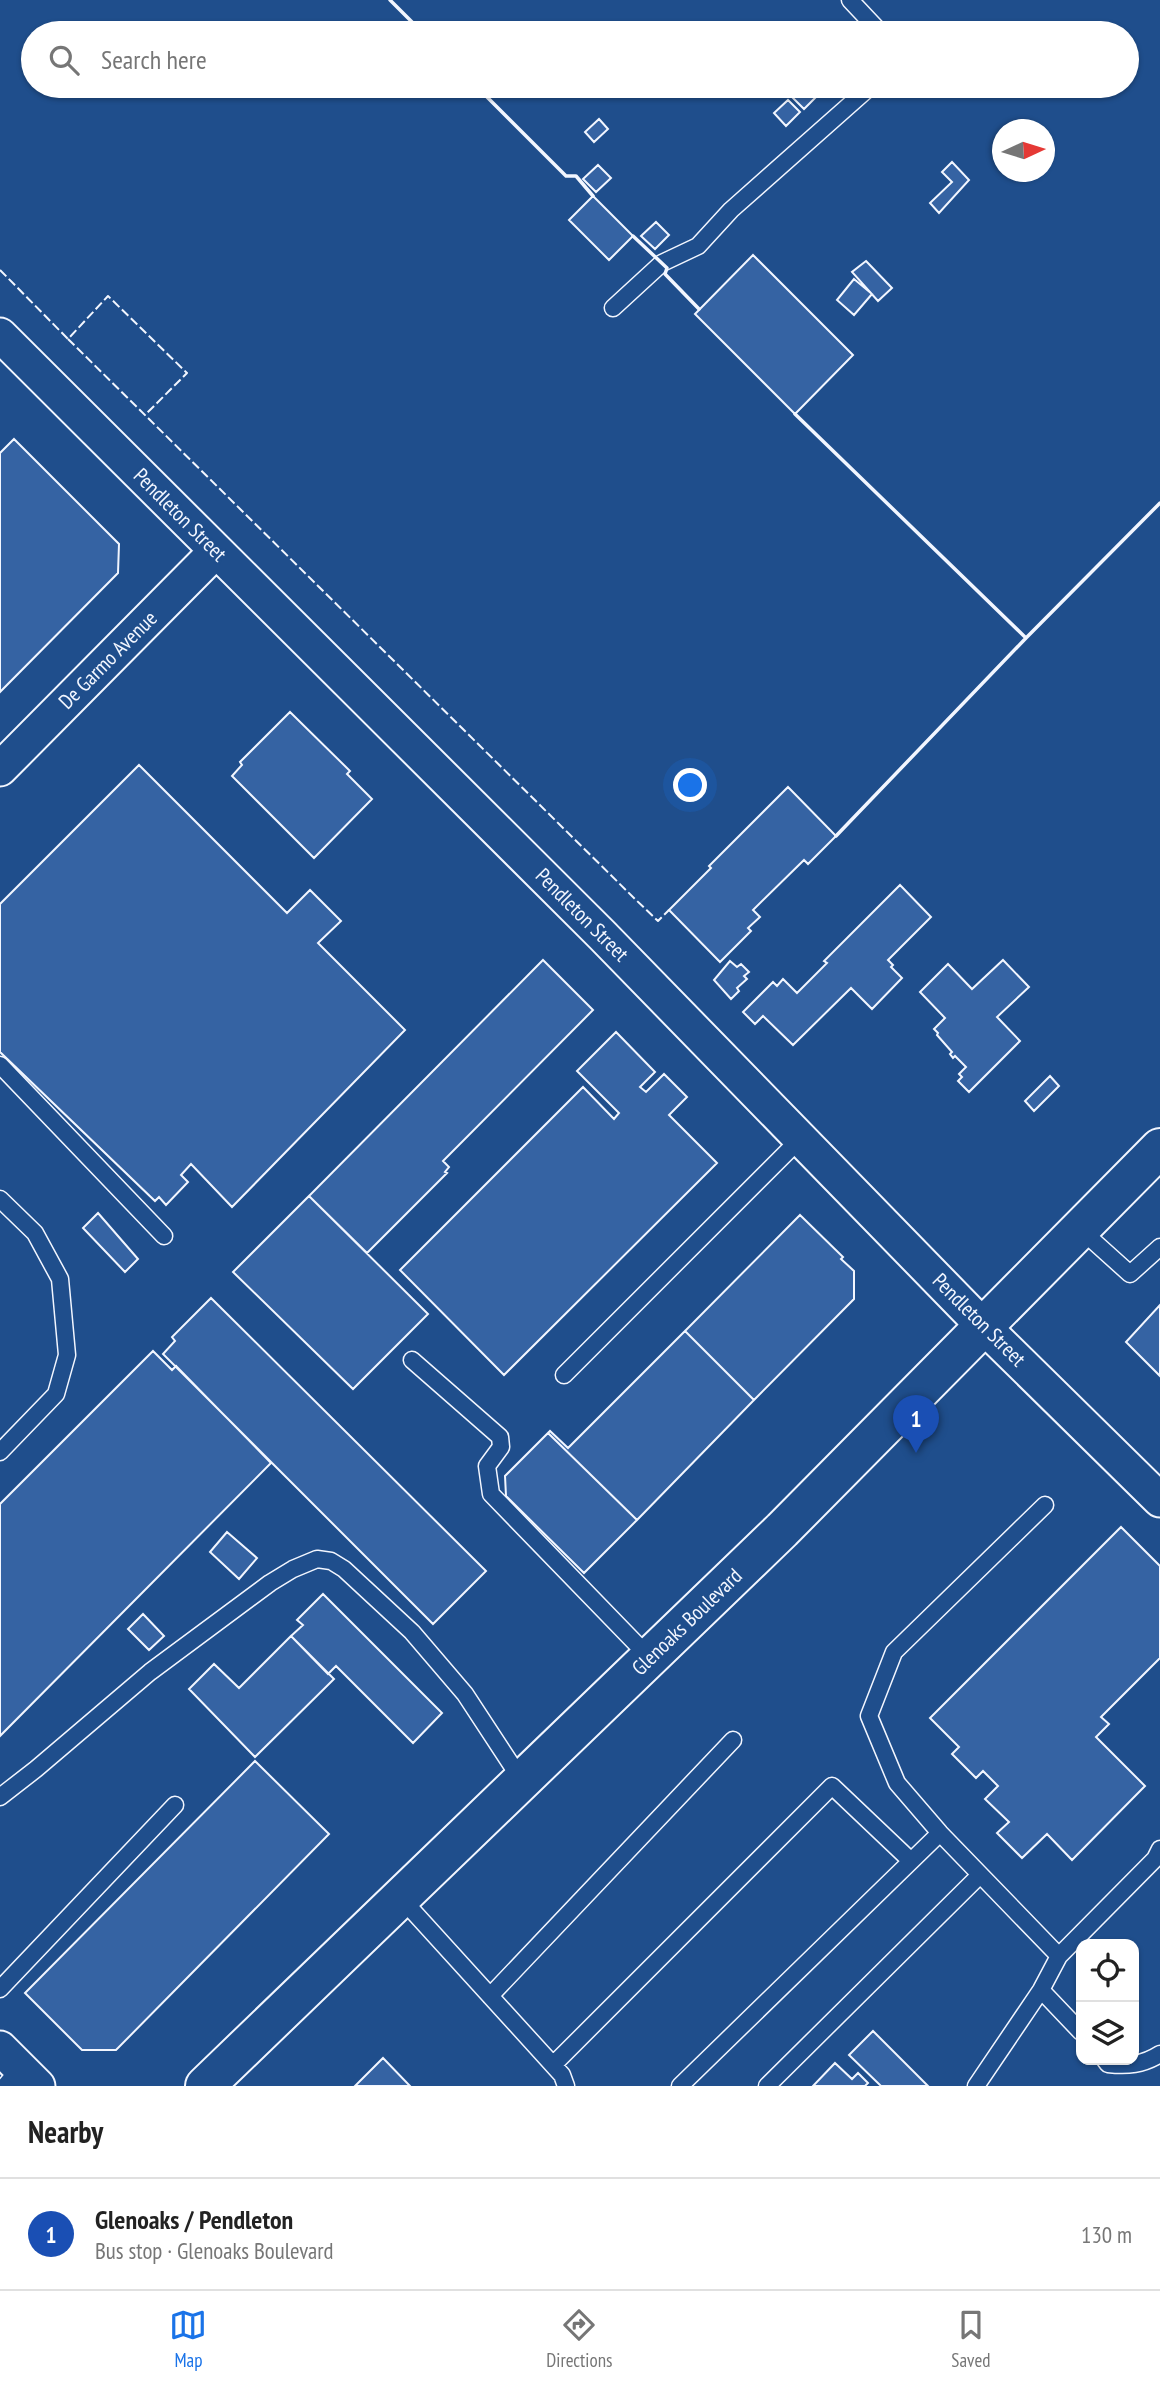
<!DOCTYPE html>
<html lang="en">
<head>
<meta charset="utf-8">
<style>
	:root { --surface:#fff; --page:#f2f2f2; --text:#222; --muted:#767676; --line:#e0e0e0; --accent:#1a73e8 }
	body { margin:0; font-family:"PT Sans Narrow",sans-serif; background:var(--page); color:var(--text) }
	.controls { position:absolute; right:21px; bottom:21px; display:grid; overflow:hidden; border-radius:14px; box-shadow:0 2px 5px #0004 }
	.controls button { width:63px; height:63px; display:grid; place-items:center; padding:0; border:0; border-bottom:2px solid var(--line); background:var(--surface); color:var(--text); font:35px sans-serif }
	.compass { position:absolute; left:992px; top:119px; width:63px; height:63px; border-radius:50%; background:var(--surface); box-shadow:0 2px 5px #0004; rotate:86deg }
	.you { position:absolute; left:691px; top:786px; width:24px; height:24px; margin:-18px; border:5px solid #fff; border-radius:50%; background:#1a73e8; box-shadow:0 0 0 10px #1a73e833 }
	.badge { display:grid; place-items:center; width:46px; height:46px; border-radius:50%; background:var(--accent); color:#fff; font-size:23px; font-weight:700 }
	.pin { position:absolute; translate:-50% -58px; filter:drop-shadow(0 2px 4px #0008) }
	.pin::after { content:''; position:absolute; top:37px; width:24px; height:21px; background:inherit; clip-path:polygon(0 0,100% 0,50% 100%) }
	.list { margin:0; padding:0; list-style:none }
	h2 { display:flex; justify-content:space-between; align-items:center; height:91px; margin:0; padding:0 28px; font-size:30px }
	h2 small { font-size:23px; font-weight:400; color:var(--muted) }
	.list li { display:grid; grid-template-columns:46px 1fr auto; gap:21px; align-items:center; box-sizing:border-box; height:112px; padding:0 28px; border-top:2px solid var(--line) }
	.list b { display:block; font-size:26px; white-space:nowrap }
	.list p { margin:0; font-size:23px; white-space:nowrap; color:var(--muted) }
	.list em { font-size:23px; font-style:normal; color:var(--muted) }
	.icon { flex:none; width:38px; height:38px; fill:none; stroke:currentColor; stroke-width:2; stroke-linecap:round; stroke-linejoin:round }
	.map { position:relative; flex:none; width:1160px; height:2086px; overflow:hidden }
	.search { position:absolute; background:var(--surface); box-shadow:0 2px 5px #0004; left:21px; right:21px; top:21px; height:77px; display:flex; align-items:center; gap:18px; box-sizing:border-box; padding:0 24px; border-radius:38px; color:var(--muted); font-size:26px }
	.sheet { height:203px; background:var(--surface) }
	nav { display:flex; justify-content:space-around; align-items:center; box-sizing:border-box; height:98px; border-top:2px solid var(--line); background:var(--surface); font-size:19px; color:var(--muted) }
	nav a { display:grid; justify-items:center; gap:4px }
	nav .on { color:var(--accent) }
	.map>svg:first-child { display:block }
	.building { fill:#3563a3; stroke:#f2f6ff; stroke-width:2 }
	.lines { fill:none; stroke-linecap:round; stroke-linejoin:round }
	.lane-casing { stroke:#f2f6ff; stroke-width:19 }
	.street-casing { stroke:#f2f6ff; stroke-width:37 }
	.secondary-casing { stroke:#f2f6ff; stroke-width:42 }
	.lane { stroke:#1f4e8c; stroke-width:16 }
	.street { stroke:#1f4e8c; stroke-width:33 }
	.secondary { stroke:#1f4e8c; stroke-width:38 }
	.fence { stroke:#f2f6ff; stroke-width:2; stroke-dasharray:9 3.5; stroke-linecap:butt }
	.wall { stroke:#f2f6ff; stroke-width:3.5 }
	.labels { text-anchor:middle; stroke-width:5; stroke-linejoin:round; paint-order:stroke }
	.street-label { font-size:21px; fill:#f2f6ff; stroke:#1f4e8c }
</style>
</head>
<body>
<div class="map">
<svg width="1160" height="2086" viewBox="0 0 1160 2086">
	<rect width="100%" height="100%" fill="#1f4e8c"/>
	<path class="building" d="M800,86H825L826,87L804,109L791,96Z
		M788,100L800,112L786,126L774,113Z
		M599,119L608,129L594,142L585,132Z
		M952,162L969,180L939,213L930,203L952,182L942,172Z
		M598,165L611,178L596,192L583,179Z
		M593,196L633,236L609,260L569,220Z
		M656,222L669,235L655,249L641,236Z
		M753,255L853,355L795,414L695,314Z
		M866,261L892,288L878,301L852,272Z
		M854,279L872,294L854,315L837,300Z
		M14,439L119,544L118,573L0,692V453Z
		M290,712L350,771L347,774L372,799L314,858L232,776L242,765L240,762Z
		M139,765L287,913L310,890L341,921L318,943L405,1030L232,1207L191,1164L181,1175L188,1182L166,1205L159,1197L155,1201L0,1052V904Z
		M788,787L836,836L808,864L804,860L753,910L760,917L748,928L751,931L720,962L669,910L711,868L709,866Z
		M900,885L931,917L888,960L893,965L891,967L902,978L872,1009L851,988L793,1045L763,1016L755,1024L743,1012L773,982L777,986L783,979L797,993L827,963L824,961Z
		M543,960L593,1010L443,1161L449,1167L445,1172L447,1173L367,1253L309,1196Z
		M1003,960L1029,987L997,1017L1020,1041L969,1092L958,1081L962,1077L959,1074L966,1067L955,1056L953,1058L950,1054L952,1052L937,1035L938,1033L934,1029L945,1018L920,992L948,964L972,989Z
		M730,961L737,967L741,964L749,972L744,976L747,979L737,988L739,991L731,999L714,980Z
		M616,1032L655,1072L640,1087L646,1092L664,1074L687,1097L669,1115L717,1163L504,1375L400,1270L583,1087L614,1119L619,1113L577,1071Z
		M1050,1076L1059,1086L1034,1111L1025,1101Z
		M309,1196L428,1314L353,1389L233,1272Z
		M98,1213L138,1259L125,1272L83,1228Z
		M800,1215L843,1257L841,1259L854,1271V1299L754,1400L685,1331Z
		M211,1298L486,1571L433,1624L163,1354L175,1341L172,1337Z
		M1160,1305V1376L1126,1342Z
		M685,1331L754,1400L637,1520L548,1433L550,1431L568,1448Z
		M153,1351L172,1370L176,1366L271,1463L0,1736V1504Z
		M548,1433L637,1520L584,1573L506,1496L505,1476Z
		M1121,1527L1160,1566V1658L1101,1717L1109,1724L1096,1737L1145,1786L1072,1860L1047,1834L1022,1858L997,1833L1009,1822L985,1799L998,1786L983,1771L976,1778L952,1754L959,1747L930,1718Z
		M227,1532L257,1558L239,1579L210,1552Z
		M323,1594L442,1713L413,1743L336,1666L328,1674L291,1636L303,1625L297,1620Z
		M143,1614L164,1636L149,1650L128,1629Z
		M291,1636L334,1679L255,1757L189,1689L214,1664L239,1688Z
		M255,1761L329,1834L116,2050H82L25,1993Z
		M873,2031L928,2086H881L849,2055Z
		M383,2058L410,2086H355Z
		M835,2063L852,2079L858,2073L868,2083L865,2086H813Z"/>
	<g class="lines">
		<defs>
			<path id="lane" d="M850,0L881,33
				M613,308L662,263L698,246L731,210L871,86
				M0,1065L164,1236
				M0,1199L35,1233L60,1279L67,1355L56,1394L0,1452
				M1080,1229L1130,1274L1160,1247
				M412,1360L500,1437L501,1447L487,1466L491,1494L650,1658
				M564,1375L801,1138
				M1045,1505L894,1652L869,1716L897,1783L940,1833L1059,1956
				M0,1797L36,1769L150,1672L270,1583L293,1569L317,1559L331,1561L344,1569L412,1632L465,1694L522,1781
				M401,1898L562,2075L566,2086
				M0,1989L175,1805
				M1041,1990L1081,2032
				M490,1996L733,1740
				M1105,2060L1108,2064C1127,2066 1143,2065 1160,2054
				M553,2065L832,1786L911,1861
				M5,2086L20,2068
				M680,2086L940,1833
				M767,2086L980,1875
				M976,2086L1041,1990L1059,1956L1155,1859L1160,1849"/>
			<path id="street" d="M0,335L602,935L983,1326L1160,1500
				M0,769L216,551
				M0,2048L38,2086"/>
			<path id="secondary" d="M205,2086L782,1530L1160,1148"/>
		</defs>
		<use href="#lane" class="lane-casing"/>
		<use href="#street" class="street-casing"/>
		<use href="#secondary" class="secondary-casing"/>
		<use href="#lane" class="lane"/>
		<use href="#street" class="street"/>
		<use href="#secondary" class="secondary"/>
		<path class="fence" d="M0,270L68,339L108,296L187,373L145,415
			M68,339L635,899L658,921L669,910"/>
		<path class="wall" d="M390,0L423,33
			M476,86L566,176H576L593,196
			M633,236L667,268L665,274L699,309
			M795,414L1026,638L836,836
			M1026,638L1160,503"/>
	</g>
	<g class="labels">
		<g class="street-label">
			<text transform="translate(180 515) rotate(45)" y="7">Pendleton Street</text>
			<text transform="translate(108 660) rotate(-45)" y="7">De Garmo Avenue</text>
			<text transform="translate(582 915) rotate(45)" y="7">Pendleton Street</text>
			<text transform="translate(979 1320) rotate(45)" y="7">Pendleton Street</text>
			<text transform="translate(687 1622) rotate(-44)" y="7">Glenoaks Boulevard</text>
		</g>
	</g>
</svg>
<div class="controls">
<button><svg class="icon" aria-label="locate" viewBox="0 0 24 24"><circle cx="12" cy="12" r="6"/><path d="M12 2v4M12 18v4M2 12h4M18 12h4"/></svg></button>
<button><svg class="icon" aria-label="layers" viewBox="0 0 24 24"><path d="M12 4l9 5-9 5-9-5zM3 14l9 5 9-5"/></svg></button>
</div>
<svg class="compass" viewBox="-18 -18 36 36"><path d="M0-13l5 13h-10z" fill="#e53935"/><path d="M0 13l5-13h-10z" fill="#767676"/></svg>
<div class="you"></div>
<div class="pin badge" style="left:916px;top:1453px;background:#1a4fb4">1</div>
<div class="search"><svg class="icon" aria-label="search" viewBox="0 0 24 24"><circle cx="10" cy="10" r="6"/><path d="M15 15l6 6"/></svg>Search here</div>
</div>
<section class="sheet">
<h2>Nearby<small></small></h2>
<ul class="list">
<li><span class="badge" style="background:#1a4fb4">1</span><div><b>Glenoaks / Pendleton</b><p>Bus stop · Glenoaks Boulevard</p></div><em>130 m</em></li>
</ul>
</section>
<nav>
<a class="on"><svg class="icon" aria-label="map" viewBox="0 0 24 24"><path d="M3 6l6-2 6 2 6-2v14l-6 2-6-2-6 2zM9 4v14M15 6v14"/></svg>Map</a>
<a><svg class="icon" aria-label="directions" viewBox="0 0 24 24"><path d="M12 3l9 9-9 9-9-9zM9 14v-3h6M13 9l2 2-2 2"/></svg>Directions</a>
<a><svg class="icon" aria-label="saved" viewBox="0 0 24 24"><path d="M7 4h10v16l-5-4-5 4z"/></svg>Saved</a>
</nav>
</body>
</html>
